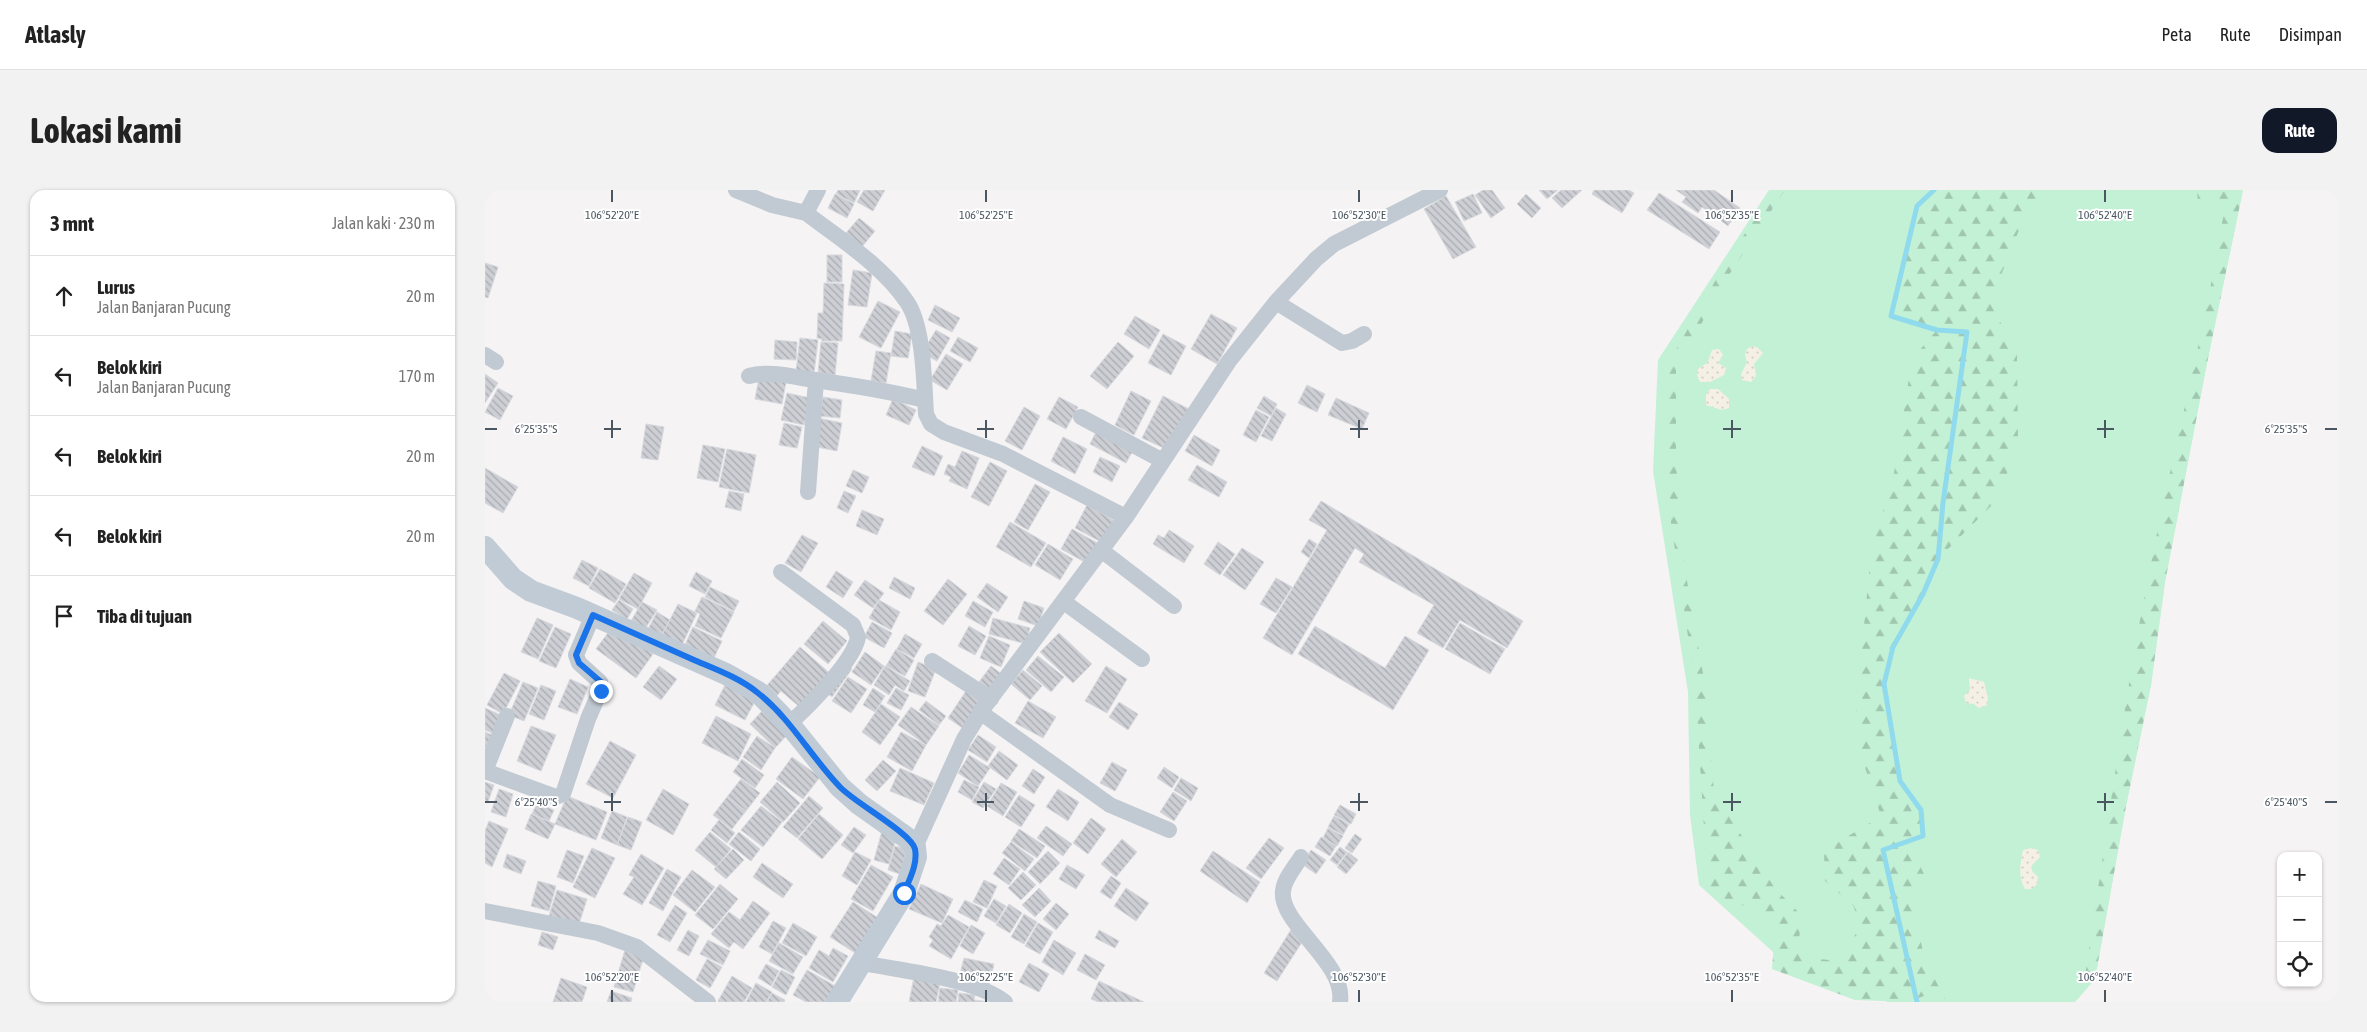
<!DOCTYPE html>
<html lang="id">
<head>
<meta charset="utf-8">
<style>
	:root { --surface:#fff; --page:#f2f2f2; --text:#222; --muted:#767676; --line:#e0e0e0; --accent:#111827 }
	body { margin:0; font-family:"Asap Condensed",sans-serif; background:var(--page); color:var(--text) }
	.controls { position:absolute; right:15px; bottom:15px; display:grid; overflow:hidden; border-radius:10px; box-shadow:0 1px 4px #0004 }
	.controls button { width:45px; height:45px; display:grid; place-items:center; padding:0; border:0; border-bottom:1px solid var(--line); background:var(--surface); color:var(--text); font:25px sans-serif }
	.stop { position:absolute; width:15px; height:15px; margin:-11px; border:4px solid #1a73e8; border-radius:50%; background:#fff }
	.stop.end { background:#1a73e8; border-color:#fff; box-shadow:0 1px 5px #0008 }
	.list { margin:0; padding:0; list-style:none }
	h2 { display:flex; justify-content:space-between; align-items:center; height:65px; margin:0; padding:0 20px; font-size:21px }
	h2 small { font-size:16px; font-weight:400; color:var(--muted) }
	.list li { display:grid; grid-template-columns:32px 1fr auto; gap:15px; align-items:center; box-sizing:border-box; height:80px; padding:0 20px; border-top:1px solid var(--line) }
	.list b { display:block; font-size:19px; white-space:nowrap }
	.list p { margin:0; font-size:16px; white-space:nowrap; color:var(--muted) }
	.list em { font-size:16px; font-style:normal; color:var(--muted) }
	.icon { flex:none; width:28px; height:28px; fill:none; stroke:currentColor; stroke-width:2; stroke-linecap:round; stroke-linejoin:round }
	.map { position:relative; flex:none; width:1852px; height:812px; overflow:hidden; border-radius:15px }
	header { display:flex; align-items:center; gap:30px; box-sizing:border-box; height:70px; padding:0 25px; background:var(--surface); border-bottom:1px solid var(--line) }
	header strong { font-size:24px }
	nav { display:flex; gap:28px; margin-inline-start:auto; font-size:18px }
	.intro { display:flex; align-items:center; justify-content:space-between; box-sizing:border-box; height:120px; padding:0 30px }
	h1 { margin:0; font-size:35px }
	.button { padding:12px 22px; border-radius:15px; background:var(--accent); color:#fff; font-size:18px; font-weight:700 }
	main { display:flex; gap:30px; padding:0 30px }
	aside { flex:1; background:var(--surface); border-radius:15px; box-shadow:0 1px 4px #0004 }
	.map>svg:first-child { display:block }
	.green { fill:#c3f1d5 }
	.forest { fill:url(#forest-firs) }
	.sand { fill:url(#sand-dots) }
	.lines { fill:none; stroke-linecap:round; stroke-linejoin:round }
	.stream { stroke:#90daee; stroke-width:5 }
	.building { fill:url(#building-back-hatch); stroke:#d7d9de }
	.street { stroke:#c1cad2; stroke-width:16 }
	.secondary { stroke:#c1cbd6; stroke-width:22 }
	.route { stroke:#1a73e8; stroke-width:6 }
	.ticks { fill:none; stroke:#4a5661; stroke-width:2 }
	.ticks-label { font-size:12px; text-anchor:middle; fill:#4a5661; stroke:#fff; stroke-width:4; stroke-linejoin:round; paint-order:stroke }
</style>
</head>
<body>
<header>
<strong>Atlasly</strong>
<nav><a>Peta</a><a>Rute</a><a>Disimpan</a></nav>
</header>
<div class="intro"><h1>Lokasi kami</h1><a class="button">Rute</a></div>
<main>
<aside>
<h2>3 mnt<small>Jalan kaki · 230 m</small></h2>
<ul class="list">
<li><svg class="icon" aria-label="ahead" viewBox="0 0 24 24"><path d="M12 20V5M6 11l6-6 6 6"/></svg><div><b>Lurus</b><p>Jalan Banjaran Pucung</p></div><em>20 m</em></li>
<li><svg class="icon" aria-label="left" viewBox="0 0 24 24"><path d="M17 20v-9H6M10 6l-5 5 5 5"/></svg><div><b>Belok kiri</b><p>Jalan Banjaran Pucung</p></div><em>170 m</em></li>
<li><svg class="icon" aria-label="left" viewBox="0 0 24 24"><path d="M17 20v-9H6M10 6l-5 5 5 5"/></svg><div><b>Belok kiri</b></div><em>20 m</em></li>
<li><svg class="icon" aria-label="left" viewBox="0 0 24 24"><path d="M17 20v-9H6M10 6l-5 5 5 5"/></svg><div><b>Belok kiri</b></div><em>20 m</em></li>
<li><svg class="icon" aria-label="arrive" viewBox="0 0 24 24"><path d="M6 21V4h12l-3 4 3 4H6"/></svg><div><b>Tiba di tujuan</b></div></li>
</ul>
</aside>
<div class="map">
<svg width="1852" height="812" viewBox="0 0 1852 812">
	<defs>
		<pattern id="forest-firs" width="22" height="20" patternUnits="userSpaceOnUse" patternTransform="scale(1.25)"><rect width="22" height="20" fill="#c3f1d5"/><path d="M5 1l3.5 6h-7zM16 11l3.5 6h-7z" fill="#a0c6b0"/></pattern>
		<pattern id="sand-dots" width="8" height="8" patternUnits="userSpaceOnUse" patternTransform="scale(1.25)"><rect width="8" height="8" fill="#f5f0e5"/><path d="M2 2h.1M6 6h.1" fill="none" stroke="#d4d0c7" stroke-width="1.8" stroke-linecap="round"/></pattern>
		<pattern id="building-back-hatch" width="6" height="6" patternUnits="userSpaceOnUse" patternTransform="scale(1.25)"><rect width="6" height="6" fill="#cdcfd5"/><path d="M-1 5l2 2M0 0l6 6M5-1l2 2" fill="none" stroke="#a8abb0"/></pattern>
	</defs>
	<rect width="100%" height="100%" fill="#f5f3f3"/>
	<path class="green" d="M1284,0H1758L1722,173L1680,392L1666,495L1641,616L1610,789L1590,812H1402L1388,787L1308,780L1214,695L1205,625L1203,502L1168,281L1173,170Z"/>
	<path class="forest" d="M1289,0H1300L1242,88L1191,179V271L1196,356L1220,495L1229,602L1289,697L1316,725L1314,753L1326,768L1353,771L1376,736L1368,715L1340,691L1339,661L1396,626L1375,562L1371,519L1386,363L1409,283L1427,169L1452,140L1406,126L1432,16L1449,0H1557L1534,40L1505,113L1532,163L1533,257L1510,312L1453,369L1438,404L1408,457L1399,494L1415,591L1436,620L1438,646L1429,664L1439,684L1428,715L1440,771L1462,812H1451L1444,804L1423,812L1370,810L1287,779L1291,727L1223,703L1210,493L1186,333L1182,239L1185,170L1241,72Z
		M1712,0H1758L1722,173L1680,392L1666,495L1641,616L1610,789L1590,812H1580L1600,786C1621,650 1638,513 1665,378C1689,255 1722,133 1741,9L1713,14Z"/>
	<path class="sand" d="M1268,156L1273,158L1278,163L1269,174L1271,186L1266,192L1257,190L1256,184L1262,172L1260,165L1262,159Z
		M1234,159L1238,165L1233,173L1241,178L1239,185L1225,192H1215L1212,185L1213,179L1223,172L1227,160Z
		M1225,199H1233L1244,209V218L1237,220L1221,215V205Z
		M1484,488L1499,492L1503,508L1502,515L1494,518L1489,514L1481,513L1479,506L1485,500Z
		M1546,658L1553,660L1555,667L1547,675V681L1553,687L1552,694L1547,699H1540C1533,688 1535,673 1538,660Z"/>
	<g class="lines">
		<path class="stream" d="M1432,812L1398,660L1438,646L1436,620L1415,591L1399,494L1408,457L1438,404L1453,369L1458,313L1482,142L1452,140L1406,126L1432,16L1449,0"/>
	</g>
	<path class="building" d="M353,0H375L369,13L351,4Z
		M379,0H400L388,21L372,12Z
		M998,0H1007L1020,18L1006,28L990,5Z
		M1054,0H1073L1062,9Z
		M1076,0H1097L1077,18L1067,8Z
		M1109,0H1144L1149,3L1137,23L1107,4Z
		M1191,0H1229L1255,18L1243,36L1217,17L1213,23L1197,12L1201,7Z
		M1174,3L1235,42L1224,59L1162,20Z
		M350,4L369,14L362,28L343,18Z
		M988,4L997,23L979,31L970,12Z
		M1041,4L1056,18L1047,28L1032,14Z
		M961,6L991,57L968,69L939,19Z
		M374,28L390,41L376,58L360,44Z
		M342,65H357V92H342Z
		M0,73L13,77L3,108L0,107Z
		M368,80L387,83L382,117L363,115Z
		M339,93L359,94L357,151H337V149L332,148L333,123H338Z
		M393,111L415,122L396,158L374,147Z
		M450,115L475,128L467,142L443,130Z
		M726,124L752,138L732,174L706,159Z
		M650,126L675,140L664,159L639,144Z
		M451,140L465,148L452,171L437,163Z
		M410,141L427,144L423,168L406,166Z
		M678,144L701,156L686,185L663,173Z
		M473,147L493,158L485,172L465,161Z
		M315,148L333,150L329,183L311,181Z
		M290,150L312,152L311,170L289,169Z
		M336,152L353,153L350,185L333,183Z
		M633,152L649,166L622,199L605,186Z
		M391,161L406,163L401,193L386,191Z
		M461,164L478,174L462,200L445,190Z
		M0,184L13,193L0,213Z
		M274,188L301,192L297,214L270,209Z
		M822,195L840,204L832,222L813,213Z
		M13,198L28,206L15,230L0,222Z
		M646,201L666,211L649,245L630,235Z
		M302,203L325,208L319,235L296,230Z
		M678,206L704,219L683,260L657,248Z
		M779,206L792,214L786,226L772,218Z
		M338,207L357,210L355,228L335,226Z
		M574,207L593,217L581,239L562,229Z
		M851,208L884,223L877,239L843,225Z
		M408,209L431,220L424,235L401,225Z
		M539,217L555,226L537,260L520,251Z
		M791,218L801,224L787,251L776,246Z
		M771,220L784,227L771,252L758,245Z
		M333,228L357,233L352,261L327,256Z
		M299,233L317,237L312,258L294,255Z
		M161,234L179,237L173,270L156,268Z
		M613,238L650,257L641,273L605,254Z
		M709,245L735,260L727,276L700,261Z
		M578,247L602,259L590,284L566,271Z
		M218,255L240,259L233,292L212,288Z
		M437,256L458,266L449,286L427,277Z
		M242,259L271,265L264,303L234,297Z
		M477,261L494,268L482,299L464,291L466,287L459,284L463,274L470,277Z
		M615,267L635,276L627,292L608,282Z
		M505,272L522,281L504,316L486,307Z
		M712,275L742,292L734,307L703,290Z
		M0,278L33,297L18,323L0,313Z
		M368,280L384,287L377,303L361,296Z
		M550,294L565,302L543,340L529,332Z
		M244,301L259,304L256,321L240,317Z
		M359,301L371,306L363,323L352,318Z
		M836,311L1038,431L1022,458L975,430L958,458L932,443L949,415L874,372L879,364L870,358L807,465L778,448L842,340L824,330Z
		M602,315L630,331L618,353L590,338Z
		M377,320L399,329L392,345L371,336Z
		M525,332L561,353L546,377L511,357Z
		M587,339L616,355L605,375L576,359Z
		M684,340L709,356L699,373L668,354L673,345L679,348Z
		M317,345L333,353L316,382L300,373Z
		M824,349L832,354L824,368L816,362Z
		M733,352L750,364L735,385L719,374Z
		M563,354L588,369L575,390L550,375Z
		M757,358L779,372L760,400L738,385Z
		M97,370L113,378L104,396L88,388Z
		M115,379L141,394L130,413L104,398Z
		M351,381L368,392L358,408L341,397Z
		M211,382L227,391L220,404L204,396Z
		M149,383L167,393L153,419L134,409Z
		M409,387L430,398L425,409L404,398Z
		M791,388L807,397L791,423L775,414Z
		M463,389L482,404L458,435L439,421Z
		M380,390L399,403L388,418L369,405Z
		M502,393L523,407L513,422L492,407Z
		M225,397L254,411L249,421L220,407Z
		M217,407L249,422L236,448L210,436L215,424L210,421Z
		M134,410L148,419L142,429L127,420Z
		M394,410L415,422L406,440L384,428Z
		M488,411L508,422L500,437L480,426Z
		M539,411L559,418L553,436L533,429Z
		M157,412L172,420L160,439L146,431Z
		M193,414L212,423L196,457L176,447Z
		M172,422L185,430L176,446L163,439Z
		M52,428L68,435L53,469L36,462Z
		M508,428L545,438L541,454L504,444Z
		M338,431L362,451L343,474L319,454Z
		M387,432L407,443L399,458L379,447Z
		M975,433L1020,459L1005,484L960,459Z
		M128,436L168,464L151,488L111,459Z
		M484,436L501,446L490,465L473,456Z
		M830,436L900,478L920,446L944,460L908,520L813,464Z
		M70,437L86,444L71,478L54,471Z
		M208,437L237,451L228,470L199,457Z
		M574,443L607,474L588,493L555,462Z
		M420,444L437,454L429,468L412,459Z
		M504,446L525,455L516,477L495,468Z
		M315,457L348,486L318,520L296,501L289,509L278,500Z
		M411,459L429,470L420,486L401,476Z
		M380,462L399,476L386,495L367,482Z
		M553,466L579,487L566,502L541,480Z
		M433,472L451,479L440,507L423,501Z
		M360,473L367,479L347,507L340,502Z
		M174,476L192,489L176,510L158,497Z
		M400,476L425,491L419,501L410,495L404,505L389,495Z
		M506,476L518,485L507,501L494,492Z
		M621,476L642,489L622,523L600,511Z
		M538,480L557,496L545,510L526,494Z
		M19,483L35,491L18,524L2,515Z
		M363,487L382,499L366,523L347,511Z
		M85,489L103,497L92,524L73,517Z
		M38,492L53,498L39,531L24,525Z
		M56,495L71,501L59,530L44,524Z
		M240,495L270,511L260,530L230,515Z
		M388,498L400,506L390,522L378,515Z
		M411,498L424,505L416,520L402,513Z
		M481,501L497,512L479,539L463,528Z
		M441,511L461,526L454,535L434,520Z
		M543,511L571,527L558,548L530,533Z
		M634,512L653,524L643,540L624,527Z
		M396,514L415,527L395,555L377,542Z
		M426,517L454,536L441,555L413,535Z
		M0,518L20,527L12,545L0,540Z
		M278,520L303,544L290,558L265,534Z
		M231,526L266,544L253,571L217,553Z
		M46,536L71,545L56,581L32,571Z
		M0,542L7,545L0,560Z
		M416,542L441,555L427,581L402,567Z
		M493,545L511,557L502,572L483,560Z
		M272,546L290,558L276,580L258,567Z
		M125,551L151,565L128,608L101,594Z
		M514,561L533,575L522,590L503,576Z
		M484,565L505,578L493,596L473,583Z
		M307,567L335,587L318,609L291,589Z
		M257,569L279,585L270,598L248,582Z
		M398,570L411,581L392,601L380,590Z
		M627,572L642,580L630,601L615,593Z
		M679,577L694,587L687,598L672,588Z
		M415,578L449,593L439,615L405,601Z
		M548,579L560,587L549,604L537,596Z
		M696,588L713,598L706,611L689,600Z
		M256,589L275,603L261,621L242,607Z
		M479,590L494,597L487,610L473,602Z
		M0,592L9,595L3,612L0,611Z
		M292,592L315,613L298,632L275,612Z
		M499,592L511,599L498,618L487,612Z
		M516,593L532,602L518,626L502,616Z
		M14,599L28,604L21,627L6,622Z
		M178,599L204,614L188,645L161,630Z
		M573,599L594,612L583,631L561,617Z
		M688,602L702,611L689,631L675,622Z
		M534,605L550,615L536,637L520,627Z
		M82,606L122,622L111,650L70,634Z
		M324,606L338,618L312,648L298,637Z
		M242,607L261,621L247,639L228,625Z
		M52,613L69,620L64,631L47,624Z
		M855,615L871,624L866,634L849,625Z
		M276,616L297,632L278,657L256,640Z
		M127,621L142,627L132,655L116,648Z
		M46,624L70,634L63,649L40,639Z
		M334,624L358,645L337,669L313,649Z
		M849,626L864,634L858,645L843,637Z
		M143,627L157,632L146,660L132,655Z
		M606,628L621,639L603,664L588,653Z
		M234,630L250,643L242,653L226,640Z
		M4,631L23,639L7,677L0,673V641Z
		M561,636L587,654L578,666L552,648Z
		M369,637L381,645L368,663L356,655Z
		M843,638L858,646L852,656L838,648Z
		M534,639L560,656L552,668L526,651Z
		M397,641L412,645L404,674L389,670Z
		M225,642L246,659L231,677L210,660Z
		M254,642L275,659L266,671L244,654Z
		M870,644L877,649L867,663L860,658Z
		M836,647L851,656L845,666L830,657Z
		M784,648L799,658L776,689L761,678Z
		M637,649L652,662L631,687L616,674Z
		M526,652L549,669L540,681L517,663Z
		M410,656L422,659L415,684L403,680Z
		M855,657L862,662L852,675L845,670Z
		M107,658L130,668L110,708L88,697Z
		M248,659L259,670L241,689L229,679Z
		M82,660L99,666L88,693L72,687Z
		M826,660L841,670L831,684L817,674Z
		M563,661L575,673L555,694L543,682Z
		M728,661L775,692L762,713L715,681Z
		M370,662L386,670L372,695L357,686Z
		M863,662L873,670L861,684L852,677Z
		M22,664L41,671L36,684L18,677Z
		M156,664L179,678L157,715L138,704L149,687L144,685Z
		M519,668L535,679L524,695L508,684Z
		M277,673L308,694L298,708L268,687Z
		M386,675L408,687L388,721L366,709Z
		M582,675L600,685L591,699L574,689Z
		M182,679L196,687L178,721L164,713Z
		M207,680L230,697L210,722L188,705Z
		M538,682L551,695L536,710L523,698Z
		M626,686L636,693L626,709L615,702Z
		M499,690L512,696L502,718L488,712Z
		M53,691L71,696L64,721L46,716Z
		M235,694L253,709L228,739L210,725Z
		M436,694L468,709L457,733L424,719Z
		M554,698L566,711L550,727L537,715Z
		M641,698L664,713L651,731L629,716Z
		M72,700L102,709L94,734L64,726Z
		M509,709L521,716L511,733L499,726Z
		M480,710L498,719L492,732L473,722Z
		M268,711L285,723L258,759L249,752L244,758L226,744L244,722L255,730Z
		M368,712L398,731L375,766L345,747Z
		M571,713L584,724L571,740L558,729Z
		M524,714L537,723L525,743L511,735Z
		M190,715L202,723L185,752L172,745Z
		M539,724L552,732L539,754L526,747Z
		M463,725L484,737L466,769L444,756L448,750L444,747L452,734L456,736Z
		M288,731L301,738L287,764L274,757Z
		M308,733L332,747L321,766L297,753Z
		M553,733L568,742L555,764L540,756Z
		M486,735L500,743L488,764L475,756Z
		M807,738L821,746L792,791L779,783Z
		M203,740L214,746L204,766L192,760Z
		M614,740L634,751L630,758L610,748Z
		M57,742L73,747L68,760L53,755Z
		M223,750L245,761L238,775L215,764Z
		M569,750L591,763L578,785L557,772Z
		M294,753L318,767L308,784L284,771Z
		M348,758L363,766L348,792L324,778L334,760L344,766Z
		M140,760L159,766L148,802L129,797Z
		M600,764L620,775L611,790L592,780Z
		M479,768L509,774L504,795L474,788Z
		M222,769L237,777L225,798L211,790Z
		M544,773L564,784L554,802L534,792Z
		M281,774L294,781L286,796L273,788Z
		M296,780L310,787L301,805L287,797Z
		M322,780L352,797L344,812H321L308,805Z
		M247,786L267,798L259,812H234L233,811Z
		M429,787L455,793L451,812H424Z
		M76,788L102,797L97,812H68Z
		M614,791L659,812H613L606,809Z
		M271,793L287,802L281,812H261Z
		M455,798L473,800L471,812H453Z
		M126,801L147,808L146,812H122Z
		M287,803L300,810L299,812H282Z
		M474,803L490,805L489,810L504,812H473Z"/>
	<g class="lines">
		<path class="street" d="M251,0L287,15L321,23L333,0
			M321,23C355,49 397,75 422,112C439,137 439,193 441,224L446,234L459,242L518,264L641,327
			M791,112L857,153L867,151L879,144
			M0,165L11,172
			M264,186C284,180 309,187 329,190C367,195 403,201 440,210
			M596,227L678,271
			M323,302L331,190
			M616,360L689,416
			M296,382L368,435L373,447C369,471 323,517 304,534
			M579,412L657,469
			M447,471L506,509
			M495,522L625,615L684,640
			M0,581L71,607L78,604L103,529L115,501V492L94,473L91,465L108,425
			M0,581L22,526
			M430,657L479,549L497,520L641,327L744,171L791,112L831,69L849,54L955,0
			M816,667C810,677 799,689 798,701C794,734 861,772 855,812
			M0,721L113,743L152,757L223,812
			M377,773C418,781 489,788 520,812"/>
		<path class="secondary" d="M0,357L28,389L46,401L92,418L241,484L273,502L304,534L355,597L374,614L422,648L430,657L431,667L419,703L352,812"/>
	</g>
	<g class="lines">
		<path class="route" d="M116,501V492L94,473L91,465L108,425C142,440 175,455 209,470C230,479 255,488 273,503C306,529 326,567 355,597C370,613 426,643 430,659C433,674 424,690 419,703"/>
	</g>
	<path class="ticks" d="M127,0V12M501,0V12M874,0V12M1247,0V12M1620,0V12M127,230V248M501,230V248M874,230V248M1247,230V248M1620,230V248M0,239H12M119,239H136M492,239H509M865,239H883M1238,239H1256M1612,239H1629M1840,239H1852M127,603V621M501,603V621M874,603V621M1247,603V621M1620,603V621M0,612H12M119,612H136M492,612H509M865,612H883M1238,612H1256M1612,612H1629M1840,612H1852M127,800V812M501,800V812M874,800V812M1247,800V812M1620,800V812"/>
	<g class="ticks-label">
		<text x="127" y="29">106°52'20"E</text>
		<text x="501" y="29">106°52'25"E</text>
		<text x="874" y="29">106°52'30"E</text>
		<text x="1247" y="29">106°52'35"E</text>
		<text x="1620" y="29">106°52'40"E</text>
		<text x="51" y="243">6°25'35"S</text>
		<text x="1801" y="243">6°25'35"S</text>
		<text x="51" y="616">6°25'40"S</text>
		<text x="1801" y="616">6°25'40"S</text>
		<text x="127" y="791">106°52'20"E</text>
		<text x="501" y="791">106°52'25"E</text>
		<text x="874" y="791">106°52'30"E</text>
		<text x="1247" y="791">106°52'35"E</text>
		<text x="1620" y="791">106°52'40"E</text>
	</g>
</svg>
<div class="controls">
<button>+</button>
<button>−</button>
<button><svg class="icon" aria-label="locate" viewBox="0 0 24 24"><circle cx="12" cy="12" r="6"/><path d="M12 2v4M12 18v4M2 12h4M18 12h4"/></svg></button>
</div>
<div class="stop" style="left:419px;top:703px"></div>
<div class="stop end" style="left:116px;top:501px"></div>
</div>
</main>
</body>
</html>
